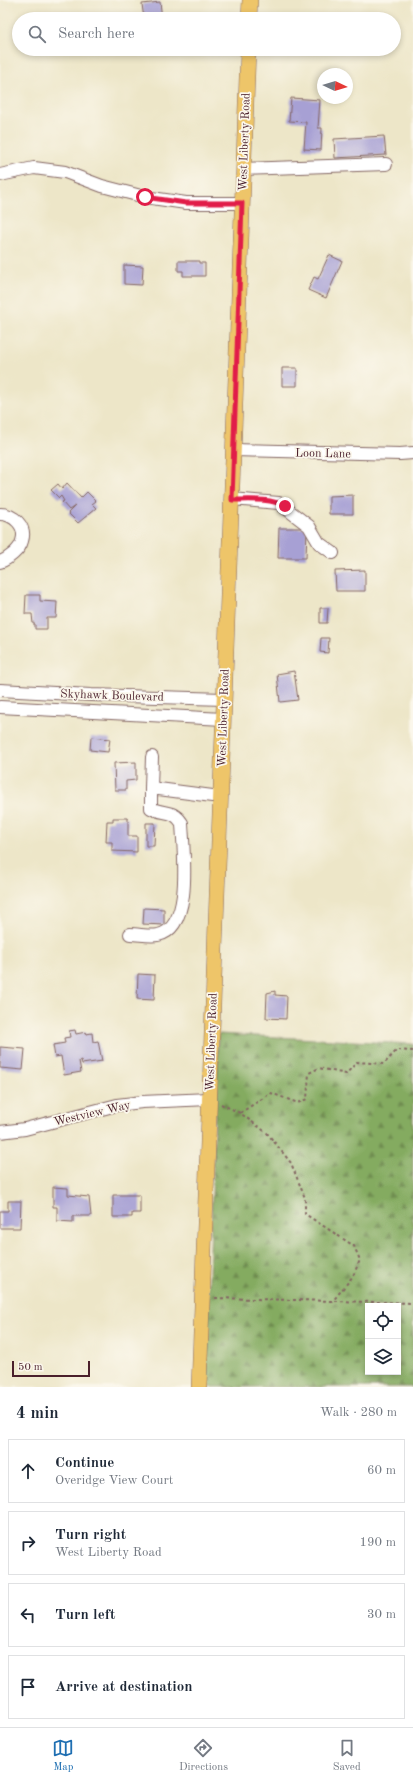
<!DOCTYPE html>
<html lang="en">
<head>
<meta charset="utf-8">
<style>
	:root { --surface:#fff; --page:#f2f2f3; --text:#1f2937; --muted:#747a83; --line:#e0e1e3; --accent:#1f6fb2 }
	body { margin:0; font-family:"Old Standard TT",serif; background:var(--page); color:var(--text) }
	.controls { position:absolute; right:12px; bottom:12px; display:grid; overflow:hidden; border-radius:0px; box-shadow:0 2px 6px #0003 }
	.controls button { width:36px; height:36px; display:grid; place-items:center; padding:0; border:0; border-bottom:1px solid var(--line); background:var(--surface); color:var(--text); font:20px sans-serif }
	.compass { position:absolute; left:317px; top:68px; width:36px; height:36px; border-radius:50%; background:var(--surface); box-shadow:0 2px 6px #0003; rotate:94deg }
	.scale { position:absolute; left:12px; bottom:10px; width:78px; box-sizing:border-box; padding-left:4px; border:2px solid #4a1f2b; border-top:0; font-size:11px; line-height:14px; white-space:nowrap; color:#4a1f2b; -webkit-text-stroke:3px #fbf7ec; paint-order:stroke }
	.stop { position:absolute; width:12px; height:12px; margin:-9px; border:3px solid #e11d48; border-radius:50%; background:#fff }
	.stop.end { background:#e11d48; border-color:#fff; box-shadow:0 1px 4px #0008 }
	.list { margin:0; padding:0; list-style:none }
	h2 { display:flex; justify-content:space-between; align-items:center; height:52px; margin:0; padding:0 16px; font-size:17px }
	h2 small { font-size:13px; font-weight:400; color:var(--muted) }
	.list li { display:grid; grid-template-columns:26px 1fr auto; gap:12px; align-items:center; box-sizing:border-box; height:64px; margin:0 8px 8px; padding:0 8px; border:1px solid var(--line); border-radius:0px }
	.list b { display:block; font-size:15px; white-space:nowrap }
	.list p { margin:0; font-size:13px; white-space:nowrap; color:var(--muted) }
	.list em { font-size:13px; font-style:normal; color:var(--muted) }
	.icon { flex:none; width:22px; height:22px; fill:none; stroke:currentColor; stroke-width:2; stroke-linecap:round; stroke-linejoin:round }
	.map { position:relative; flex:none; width:413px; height:1387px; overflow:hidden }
	.search { position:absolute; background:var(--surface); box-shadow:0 2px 6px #0003; left:12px; right:12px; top:12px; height:44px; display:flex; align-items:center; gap:10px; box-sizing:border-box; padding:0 14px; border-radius:22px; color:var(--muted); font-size:15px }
	.sheet { height:340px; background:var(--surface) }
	nav { display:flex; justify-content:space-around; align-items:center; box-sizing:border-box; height:56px; border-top:1px solid var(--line); background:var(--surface); font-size:11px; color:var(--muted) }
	nav a { display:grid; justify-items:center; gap:2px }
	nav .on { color:var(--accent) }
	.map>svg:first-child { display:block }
	.forest { fill:url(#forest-firs); stroke:#676546; fill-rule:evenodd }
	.building { fill:#a7a0d4 }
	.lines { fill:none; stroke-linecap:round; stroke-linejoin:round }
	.minor-casing { stroke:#836562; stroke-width:14 }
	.major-casing { stroke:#836562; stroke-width:16 }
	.path { stroke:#836562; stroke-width:2; stroke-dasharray:3 3; stroke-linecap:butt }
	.minor { stroke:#fff; stroke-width:12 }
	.major { stroke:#eec569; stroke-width:15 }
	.route { stroke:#e11d48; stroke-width:5 }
	.labels { text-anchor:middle; stroke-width:3.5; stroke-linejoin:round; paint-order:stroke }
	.street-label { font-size:12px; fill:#4a1f2b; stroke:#fbf7ec }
</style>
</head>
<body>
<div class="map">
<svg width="413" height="1387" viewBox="0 0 413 1387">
	<defs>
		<pattern id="forest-firs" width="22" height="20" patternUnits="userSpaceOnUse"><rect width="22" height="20" fill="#84ab61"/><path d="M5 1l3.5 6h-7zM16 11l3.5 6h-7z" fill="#6e8b50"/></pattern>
	</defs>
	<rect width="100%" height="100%" fill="#fbf7ec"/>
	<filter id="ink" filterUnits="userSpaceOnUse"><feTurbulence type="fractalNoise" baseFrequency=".025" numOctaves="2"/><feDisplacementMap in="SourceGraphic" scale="8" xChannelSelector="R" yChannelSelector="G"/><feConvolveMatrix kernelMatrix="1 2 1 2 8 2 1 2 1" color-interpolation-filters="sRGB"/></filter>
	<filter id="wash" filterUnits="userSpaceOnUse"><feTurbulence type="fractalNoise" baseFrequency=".012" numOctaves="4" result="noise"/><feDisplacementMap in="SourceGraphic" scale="16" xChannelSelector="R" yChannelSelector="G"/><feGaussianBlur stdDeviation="0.9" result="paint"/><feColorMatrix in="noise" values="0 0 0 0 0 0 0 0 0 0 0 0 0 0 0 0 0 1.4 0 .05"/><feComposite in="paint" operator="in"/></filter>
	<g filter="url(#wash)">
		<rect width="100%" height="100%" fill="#ede6c8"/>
		<path class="forest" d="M218,1034L413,1044V1387H205ZM368,1306H398V1372H368Z"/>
		<g id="blocks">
			<path class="building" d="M160,2L162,19H144L142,4Z
				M291,98L320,100L318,128H322L321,150L304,149L306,122L289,121Z
				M384,136L386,155L335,158L334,139Z
				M329,255L342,261L326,298L308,290L314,277L318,279Z
				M178,261H199V263H205V276H183V271H178Z
				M124,265L143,266L142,285L124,284Z
				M282,368H297V386H282Z
				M67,483L81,498L87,492L96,501L92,504L96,508L78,523L68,513L75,506L69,510L62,502L64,501L61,496L59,498L51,490L58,484L62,489Z
				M353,495V514H329V496Z
				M279,528H307L306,558H278Z
				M365,570V591H336L335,571Z
				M26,595H40V601L57,602L56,618H47V629H35V624H33L32,614H25Z
				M320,608H328L327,623H320Z
				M321,638H329L328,653L320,652Z
				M294,671L298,700L280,702L277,674Z
				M91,737L110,739L108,752L90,750Z
				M136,762V780L126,781V790H115L114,763Z
				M113,818H128V836H137V852L112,851V842H106L107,821H113Z
				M146,823H155L154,846H146Z
				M144,908L164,909V925L143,924Z
				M138,974L155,975L154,1000L137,999Z
				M275,991V995L287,996L286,1019L266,1018L267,993Z
				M75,1030L76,1034L86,1032V1034L92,1033L93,1042L98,1041L102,1061L82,1064L81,1060L79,1061L81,1072L64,1075L61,1056L55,1057L53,1045L65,1043L64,1038L70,1037L69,1031Z
				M0,1047L25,1049L23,1070L0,1068Z
				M53,1187L68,1188V1195L89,1197L91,1216H73V1222L57,1221V1207H53Z
				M113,1195H140V1213H132V1217H113Z
				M8,1201H21L20,1228H0V1211H8Z"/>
		</g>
	</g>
	<g filter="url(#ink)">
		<use href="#blocks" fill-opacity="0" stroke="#836562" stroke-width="1"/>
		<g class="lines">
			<defs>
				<path id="minor" d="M243,169L386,164
					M0,175L34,168L65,172L102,186L145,197L186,203H242
					M234,450L400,454L413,453
					M232,499L279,503L309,526L319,543L333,553
					M0,514C13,514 27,526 22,541C20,550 8,559 0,562
					M0,690L91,695L224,699
					M0,707L223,719
					M151,788L152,757
					M130,934C139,934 150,937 158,935C194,928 183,849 182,823C173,809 164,815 151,808V788L220,797
					M0,1132L25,1129L117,1105L142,1102L209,1099"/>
				<path id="major" d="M249,19L250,0
					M199,1387L248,49"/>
			</defs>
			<use href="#minor" class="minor-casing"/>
			<use href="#major" class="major-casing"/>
			<path class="path" d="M221,1104L240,1113L267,1133L291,1163L305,1198V1214L354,1246L360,1260L353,1276L332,1302
				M240,1113L271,1093L298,1103L307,1099L309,1073L319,1068L346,1074L357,1062L384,1064L397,1050L413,1051
				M215,1298L413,1303"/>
			<use href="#minor" class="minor"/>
			<use href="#major" class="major"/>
		</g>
	</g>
	<g class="lines" filter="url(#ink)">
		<path class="route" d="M145,197L186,203H242L232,500C249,500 270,498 285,506"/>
	</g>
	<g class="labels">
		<g class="street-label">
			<text transform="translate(244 142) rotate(-88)" y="4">West Liberty Road</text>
			<text transform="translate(323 453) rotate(1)" y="4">Loon Lane</text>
			<text transform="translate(112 695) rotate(2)" y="4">Skyhawk Boulevard</text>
			<text transform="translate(223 718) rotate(-88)" y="4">West Liberty Road</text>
			<text transform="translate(211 1042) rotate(-88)" y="4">West Liberty Road</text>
			<text transform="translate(92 1113) rotate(-13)" y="4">Westview Way</text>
		</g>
	</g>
</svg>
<div class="controls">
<button><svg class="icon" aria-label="locate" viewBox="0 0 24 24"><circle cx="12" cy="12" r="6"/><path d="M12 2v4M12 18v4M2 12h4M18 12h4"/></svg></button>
<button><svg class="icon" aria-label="layers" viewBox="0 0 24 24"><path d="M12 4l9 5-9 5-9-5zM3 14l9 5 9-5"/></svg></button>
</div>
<svg class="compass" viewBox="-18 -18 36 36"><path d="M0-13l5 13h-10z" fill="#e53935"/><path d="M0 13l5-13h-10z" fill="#747a83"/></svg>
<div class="scale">50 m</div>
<div class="stop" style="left:145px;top:197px"></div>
<div class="stop end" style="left:285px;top:506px"></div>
<div class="search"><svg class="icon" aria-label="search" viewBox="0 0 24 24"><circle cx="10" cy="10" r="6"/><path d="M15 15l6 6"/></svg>Search here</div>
</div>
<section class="sheet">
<h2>4 min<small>Walk · 280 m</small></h2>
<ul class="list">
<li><svg class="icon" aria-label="ahead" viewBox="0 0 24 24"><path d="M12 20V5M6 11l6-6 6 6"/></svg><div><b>Continue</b><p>Overidge View Court</p></div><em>60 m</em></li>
<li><svg class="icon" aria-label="right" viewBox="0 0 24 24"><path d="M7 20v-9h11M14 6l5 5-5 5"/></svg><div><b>Turn right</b><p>West Liberty Road</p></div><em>190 m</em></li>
<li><svg class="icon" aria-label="left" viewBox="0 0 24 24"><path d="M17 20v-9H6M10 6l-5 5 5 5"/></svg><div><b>Turn left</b></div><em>30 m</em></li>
<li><svg class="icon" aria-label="arrive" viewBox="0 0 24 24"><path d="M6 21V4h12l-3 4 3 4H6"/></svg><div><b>Arrive at destination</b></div></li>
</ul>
</section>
<nav>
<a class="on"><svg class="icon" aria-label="map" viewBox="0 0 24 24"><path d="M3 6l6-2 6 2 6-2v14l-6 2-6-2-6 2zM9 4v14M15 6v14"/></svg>Map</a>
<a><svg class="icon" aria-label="directions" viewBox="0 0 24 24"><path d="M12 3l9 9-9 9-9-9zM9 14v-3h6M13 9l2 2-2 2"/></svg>Directions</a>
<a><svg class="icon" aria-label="saved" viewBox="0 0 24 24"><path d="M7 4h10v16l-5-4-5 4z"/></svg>Saved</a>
</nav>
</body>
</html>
